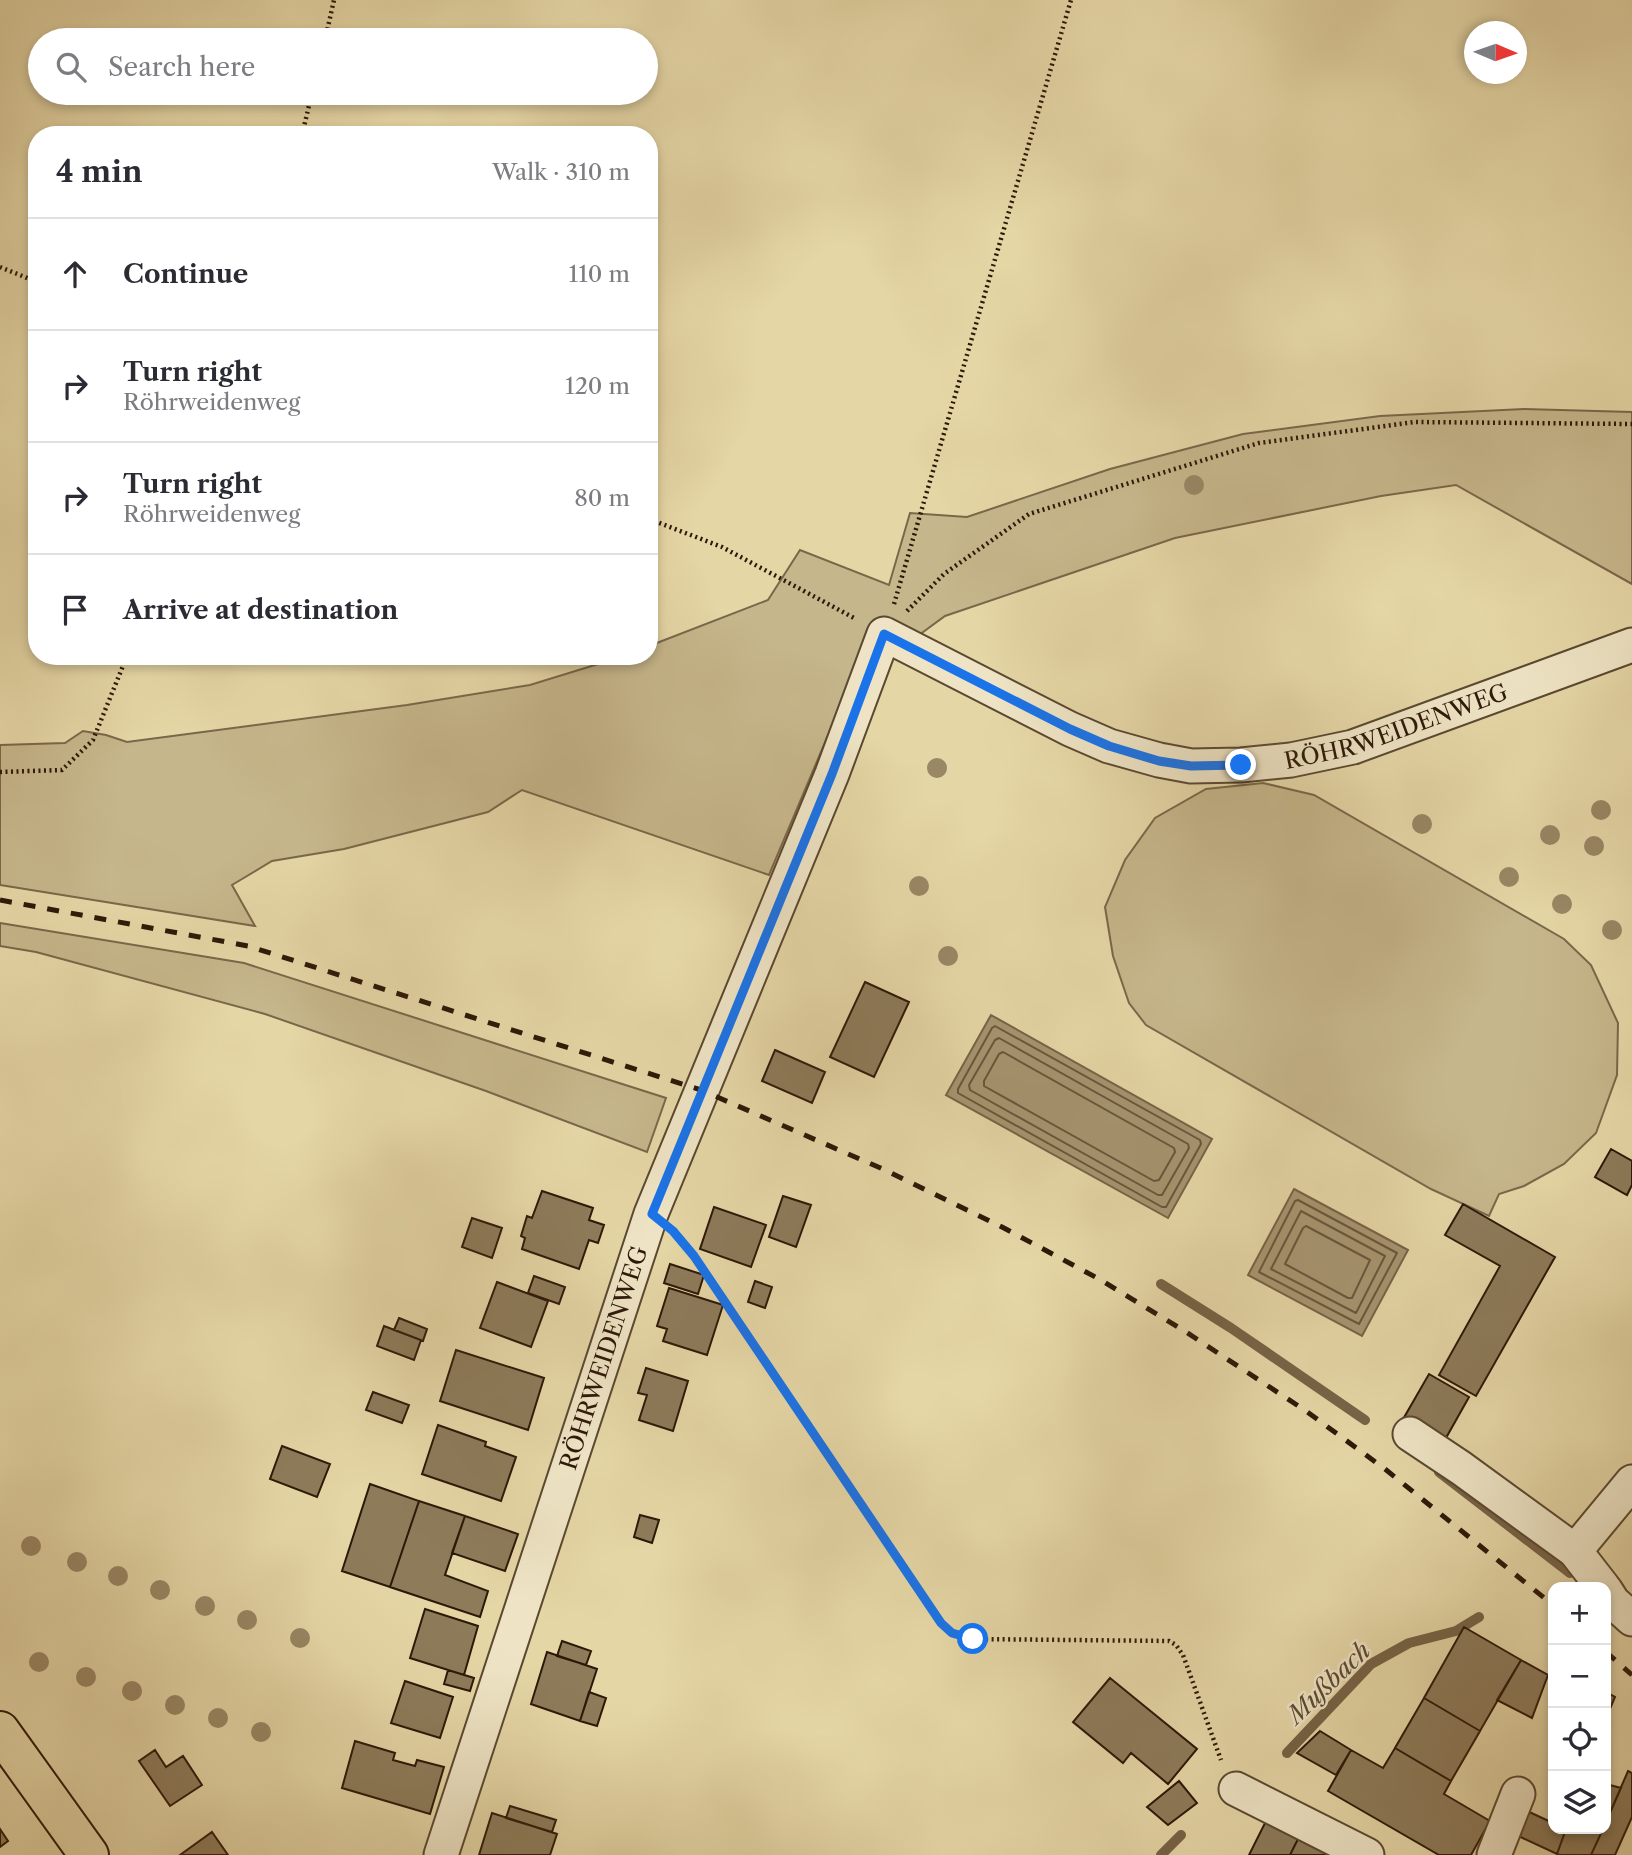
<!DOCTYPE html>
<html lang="en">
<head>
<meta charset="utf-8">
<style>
	:root { --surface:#fff; --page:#f7f7f7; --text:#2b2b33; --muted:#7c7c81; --line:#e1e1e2 }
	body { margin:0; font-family:"Libre Caslon Text",serif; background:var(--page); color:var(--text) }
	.controls { position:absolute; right:21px; bottom:21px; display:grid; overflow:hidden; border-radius:14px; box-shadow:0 4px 10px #0003 }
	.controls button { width:63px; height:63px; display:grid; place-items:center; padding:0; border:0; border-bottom:2px solid var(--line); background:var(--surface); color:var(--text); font:35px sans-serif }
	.compass { position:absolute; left:1464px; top:21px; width:63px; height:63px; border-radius:50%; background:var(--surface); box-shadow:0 4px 10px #0003; rotate:92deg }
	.stop { position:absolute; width:21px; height:21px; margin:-16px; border:5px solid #1a73e8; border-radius:50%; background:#fff }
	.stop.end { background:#1a73e8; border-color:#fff; box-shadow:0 2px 7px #0008 }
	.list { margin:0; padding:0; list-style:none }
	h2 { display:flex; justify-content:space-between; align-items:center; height:91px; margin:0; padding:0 28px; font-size:30px }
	h2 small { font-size:23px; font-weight:400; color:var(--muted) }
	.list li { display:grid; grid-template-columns:46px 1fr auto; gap:21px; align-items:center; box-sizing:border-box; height:112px; padding:0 28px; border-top:2px solid var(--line) }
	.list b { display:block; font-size:26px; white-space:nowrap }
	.list p { margin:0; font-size:23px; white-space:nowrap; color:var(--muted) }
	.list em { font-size:23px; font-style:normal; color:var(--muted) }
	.icon { flex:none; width:38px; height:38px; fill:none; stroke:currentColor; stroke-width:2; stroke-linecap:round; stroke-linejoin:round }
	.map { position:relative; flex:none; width:1632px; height:1855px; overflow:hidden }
	.search { position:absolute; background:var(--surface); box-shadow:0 4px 10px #0003; left:28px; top:28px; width:630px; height:77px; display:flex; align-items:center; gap:18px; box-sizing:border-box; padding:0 24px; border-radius:38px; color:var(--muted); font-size:26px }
	.panel { position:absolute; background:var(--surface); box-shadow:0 4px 10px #0003; left:28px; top:126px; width:630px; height:539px; border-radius:28px }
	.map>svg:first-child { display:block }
	.green { fill:#c6b68b; stroke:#7a674a; stroke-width:2 }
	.water { fill:#a69570; stroke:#766346; stroke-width:2 }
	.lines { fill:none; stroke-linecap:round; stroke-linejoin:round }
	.shore { stroke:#6a563c; stroke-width:2 }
	.stream { stroke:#766346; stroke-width:10 }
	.building { fill:#8d7b5a; stroke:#2d1808; stroke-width:2 }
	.minor-casing { stroke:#5b4830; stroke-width:37 }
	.major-casing { stroke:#2d1808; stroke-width:42 }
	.path { stroke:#2d1808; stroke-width:4.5; stroke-dasharray:2 3.5; stroke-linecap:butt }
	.minor { stroke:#eee4c5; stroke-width:33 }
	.major { stroke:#e5d6a6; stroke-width:38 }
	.rail { stroke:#2d1808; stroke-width:5; stroke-dasharray:12 12; stroke-linecap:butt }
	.tree { fill:#998765 }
	.route { stroke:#1a73e8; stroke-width:9 }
	.labels { text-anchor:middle; stroke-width:5; stroke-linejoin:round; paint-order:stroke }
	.street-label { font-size:23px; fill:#2d1808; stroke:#eee4c5 }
	.water-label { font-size:24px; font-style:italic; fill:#5d4a32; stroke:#eee4c5 }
</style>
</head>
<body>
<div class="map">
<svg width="1632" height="1855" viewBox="0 0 1632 1855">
	<rect width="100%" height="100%" fill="#e5d6a6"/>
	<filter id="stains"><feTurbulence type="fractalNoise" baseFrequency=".00286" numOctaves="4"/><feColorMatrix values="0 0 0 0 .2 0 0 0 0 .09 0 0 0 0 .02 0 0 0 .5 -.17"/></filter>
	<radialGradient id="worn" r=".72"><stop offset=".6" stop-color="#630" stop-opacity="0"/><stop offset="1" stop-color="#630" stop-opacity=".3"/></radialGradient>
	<path class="green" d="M1524,409L1632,412V584L1456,485L1381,496L1175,538L945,616L896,652L867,643L769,875L522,790L488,812L344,849L272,861L232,885L255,926L0,885V745L65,743L83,731L106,735L127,742L407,705L530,685L624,656H649V646L768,600L800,550L889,585L910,513L967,517L1110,469L1243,434L1380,416Z
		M1263,783L1314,795L1564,939L1591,965L1618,1023L1617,1075L1596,1133L1564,1164L1524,1186L1499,1194L1489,1216L1431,1189L1146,1025L1129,1003L1113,956L1105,907L1125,860L1155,818L1206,789Z
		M0,923L244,963L666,1098L647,1152L486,1091L265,1014L36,952L0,946Z"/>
	<path class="water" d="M991,1015L1212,1139L1168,1218L946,1095Z
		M1294,1189L1408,1250L1362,1336L1248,1275Z"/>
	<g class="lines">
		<path class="shore" d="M995,1026L1200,1140L1201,1144L1166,1207H1162L958,1093V1089L992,1028Z
			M999,1038L1188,1144L1189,1148L1162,1195H1158L970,1090L969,1085L995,1040Z
			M1003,1052L1174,1148L1175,1152L1159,1180L1154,1181L984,1086V1081L999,1054Z
			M1298,1200L1397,1253L1359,1324L1259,1272L1295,1201Z
			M1301,1211L1385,1256L1356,1313L1271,1269Z
			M1306,1226L1370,1260L1352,1298H1348L1285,1264L1303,1228Z"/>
		<path class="stream" d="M1161,1284L1231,1328L1365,1420
			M1439,1472L1570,1573
			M1287,1753L1371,1664L1409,1643L1456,1631L1479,1617
			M1161,1855L1181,1835"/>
	</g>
	<path class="building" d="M865,982L909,1002L874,1077L830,1057Z
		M775,1050L825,1072L812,1103L762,1081Z
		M1611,1149L1632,1161V1185L1627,1195L1595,1177Z
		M542,1191L593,1208L589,1220L604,1225L598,1243L589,1240L579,1269L522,1249L525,1238L521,1236L527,1216L532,1218Z
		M783,1196L811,1205L796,1247L769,1237Z
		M1463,1204L1555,1257L1476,1396L1439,1375L1500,1266L1445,1235Z
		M714,1207L766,1225L751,1267L700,1249Z
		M472,1218L502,1228L492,1258L462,1247Z
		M670,1264L704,1275L698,1294L664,1283Z
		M534,1276L565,1287L559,1304L528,1293Z
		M755,1281L772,1287L765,1308L748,1302Z
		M497,1282L548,1301L531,1347L480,1328Z
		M669,1288L723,1305L707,1355L663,1341L667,1329L657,1326Z
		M399,1318L427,1329L423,1341L394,1330Z
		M384,1326L421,1340L414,1360L377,1346Z
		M456,1350L544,1378L528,1430L440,1401Z
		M646,1368L688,1381L673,1431L639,1420L647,1395L638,1393Z
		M1429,1374L1469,1397L1442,1445L1402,1421Z
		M373,1392L409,1405L402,1423L366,1410Z
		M438,1425L486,1442L485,1446L516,1457L501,1501L422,1474Z
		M282,1446L330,1464L317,1497L270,1479Z
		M370,1484L419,1501L390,1587L342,1571Z
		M419,1501L465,1516L445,1575L488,1591L480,1617L390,1587Z
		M640,1515L659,1520L652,1543L634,1537Z
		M465,1516L518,1534L505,1571L452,1553Z
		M425,1609L478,1626L464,1675L410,1658Z
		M1464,1627L1521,1660L1480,1731L1424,1698Z
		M562,1641L591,1651L586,1665L557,1656Z
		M547,1652L597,1669L580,1721L531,1704Z
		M1521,1660L1548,1675L1532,1718L1497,1700Z
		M448,1670L474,1678L470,1691L444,1684Z
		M1110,1678L1197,1749L1168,1784L1131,1753L1123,1763L1073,1722Z
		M405,1681L453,1697L440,1738L391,1723Z
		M589,1692L606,1698L597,1726L580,1721Z
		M1606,1692L1615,1697L1606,1718Z
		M1424,1698L1480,1731L1451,1781L1395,1748Z
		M1320,1731L1351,1750L1336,1775L1297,1753Z
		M355,1741L395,1753L393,1760L415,1766L417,1760L444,1767L430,1814L342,1788Z
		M1395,1748L1451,1781L1444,1794L1490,1821L1471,1855H1439L1328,1791L1351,1750L1383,1768Z
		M155,1750L166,1767L183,1756L202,1785L170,1806L139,1761Z
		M1628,1771L1632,1773V1817L1615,1855H1591L1603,1829H1606V1822Z
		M1179,1781L1197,1803L1168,1825L1147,1807Z
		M1606,1784L1621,1788L1606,1822Z
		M510,1806L556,1820L552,1832L506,1818Z
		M1525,1810L1553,1823V1829H1566L1557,1854L1514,1834Z
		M492,1813L557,1834L550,1855H479Z
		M1267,1819L1300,1835L1290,1855H1249Z
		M0,1829L8,1841L0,1847Z
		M1566,1829H1603L1591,1855H1561L1557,1854Z
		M212,1832L228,1855H180Z
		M1300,1835L1337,1855H1290Z"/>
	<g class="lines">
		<defs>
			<g id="minor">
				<path d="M1410,1434L1461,1468L1575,1551L1603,1587"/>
				<path d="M1575,1551L1632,1482"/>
				<path d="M1606,1591L1613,1602L1632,1619"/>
				<path d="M1236,1789L1367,1855"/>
				<path id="s1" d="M441,1855L651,1214L832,774L884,634L1070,729L1109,746L1159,760L1191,766L1241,765L1291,760L1353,747L1632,645"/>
				<path d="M1494,1855L1518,1794"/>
			</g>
			<path id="major" d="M0,1731L89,1855"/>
		</defs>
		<use href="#minor" class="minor-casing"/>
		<use href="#major" class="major-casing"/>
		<path class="path" d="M325,40L334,0
			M302,135L312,93
			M0,267L37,282
			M649,519L722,547L856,619
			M894,604L1071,0
			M907,611L944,574L1029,514L1259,443L1415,422L1632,424
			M0,772L62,770L93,740L127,656
			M678,1237L694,1257L941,1623L952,1633L973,1639L1169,1641L1176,1645L1183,1655L1221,1760"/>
		<use href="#minor" class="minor"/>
		<use href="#major" class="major"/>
		<path class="rail" d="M0,900L248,946L701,1090L885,1170L1002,1227L1099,1279L1183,1330L1306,1411L1385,1469L1553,1605
			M1606,1652L1632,1675"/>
	</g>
	<g class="tree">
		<circle cx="1194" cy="485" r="10"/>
		<circle cx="937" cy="768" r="10"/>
		<circle cx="1601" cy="810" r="10"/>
		<circle cx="1422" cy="824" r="10"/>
		<circle cx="1550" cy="835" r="10"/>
		<circle cx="1594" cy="846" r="10"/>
		<circle cx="1509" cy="877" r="10"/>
		<circle cx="919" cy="886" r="10"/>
		<circle cx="1562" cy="904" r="10"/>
		<circle cx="1612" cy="930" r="10"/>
		<circle cx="948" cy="956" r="10"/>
		<circle cx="31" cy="1546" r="10"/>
		<circle cx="77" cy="1562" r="10"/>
		<circle cx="118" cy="1576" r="10"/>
		<circle cx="160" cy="1590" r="10"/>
		<circle cx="205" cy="1606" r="10"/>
		<circle cx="247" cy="1620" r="10"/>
		<circle cx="300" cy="1638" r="10"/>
		<circle cx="39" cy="1662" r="10"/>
		<circle cx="86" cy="1677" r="10"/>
		<circle cx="132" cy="1691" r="10"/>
		<circle cx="175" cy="1705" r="10"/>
		<circle cx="218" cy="1718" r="10"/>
		<circle cx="261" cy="1732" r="10"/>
	</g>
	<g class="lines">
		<path class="route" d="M973,1639L952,1633L941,1623L694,1256L673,1231L652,1214L832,774L884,634L1070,729L1109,746L1159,761L1191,766L1241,765"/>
	</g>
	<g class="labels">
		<g class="street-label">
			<text dy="8" stroke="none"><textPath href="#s1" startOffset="1846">RÖHRWEIDENWEG</textPath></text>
			<text dy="8" stroke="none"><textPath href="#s1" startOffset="523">RÖHRWEIDENWEG</textPath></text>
		</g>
		<g class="water-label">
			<text transform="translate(1329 1683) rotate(-44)" y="8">Mußbach</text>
		</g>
	</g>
	<rect width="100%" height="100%" filter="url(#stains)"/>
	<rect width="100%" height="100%" fill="url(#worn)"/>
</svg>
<div class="controls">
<button>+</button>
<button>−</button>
<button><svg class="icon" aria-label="locate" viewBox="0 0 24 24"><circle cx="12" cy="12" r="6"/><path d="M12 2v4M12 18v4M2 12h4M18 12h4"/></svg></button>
<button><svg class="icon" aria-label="layers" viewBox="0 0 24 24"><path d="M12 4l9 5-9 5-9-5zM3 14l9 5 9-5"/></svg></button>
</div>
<svg class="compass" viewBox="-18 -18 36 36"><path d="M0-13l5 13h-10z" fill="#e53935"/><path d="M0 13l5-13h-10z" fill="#7c7c81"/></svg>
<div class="stop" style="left:973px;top:1639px"></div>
<div class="stop end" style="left:1241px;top:765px"></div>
<div class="search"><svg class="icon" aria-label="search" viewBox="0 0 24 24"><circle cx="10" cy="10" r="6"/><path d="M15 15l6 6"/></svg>Search here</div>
<section class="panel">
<h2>4 min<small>Walk · 310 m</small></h2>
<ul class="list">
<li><svg class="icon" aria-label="ahead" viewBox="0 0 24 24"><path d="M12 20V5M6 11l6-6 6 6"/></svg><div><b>Continue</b></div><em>110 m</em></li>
<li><svg class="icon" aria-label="right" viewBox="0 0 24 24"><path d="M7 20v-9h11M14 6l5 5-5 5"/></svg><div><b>Turn right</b><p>Röhrweidenweg</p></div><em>120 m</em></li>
<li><svg class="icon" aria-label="right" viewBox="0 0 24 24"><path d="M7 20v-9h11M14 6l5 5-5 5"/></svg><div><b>Turn right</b><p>Röhrweidenweg</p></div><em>80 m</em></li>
<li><svg class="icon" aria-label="arrive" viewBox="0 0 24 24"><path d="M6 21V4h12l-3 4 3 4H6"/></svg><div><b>Arrive at destination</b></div></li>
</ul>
</section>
</div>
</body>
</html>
